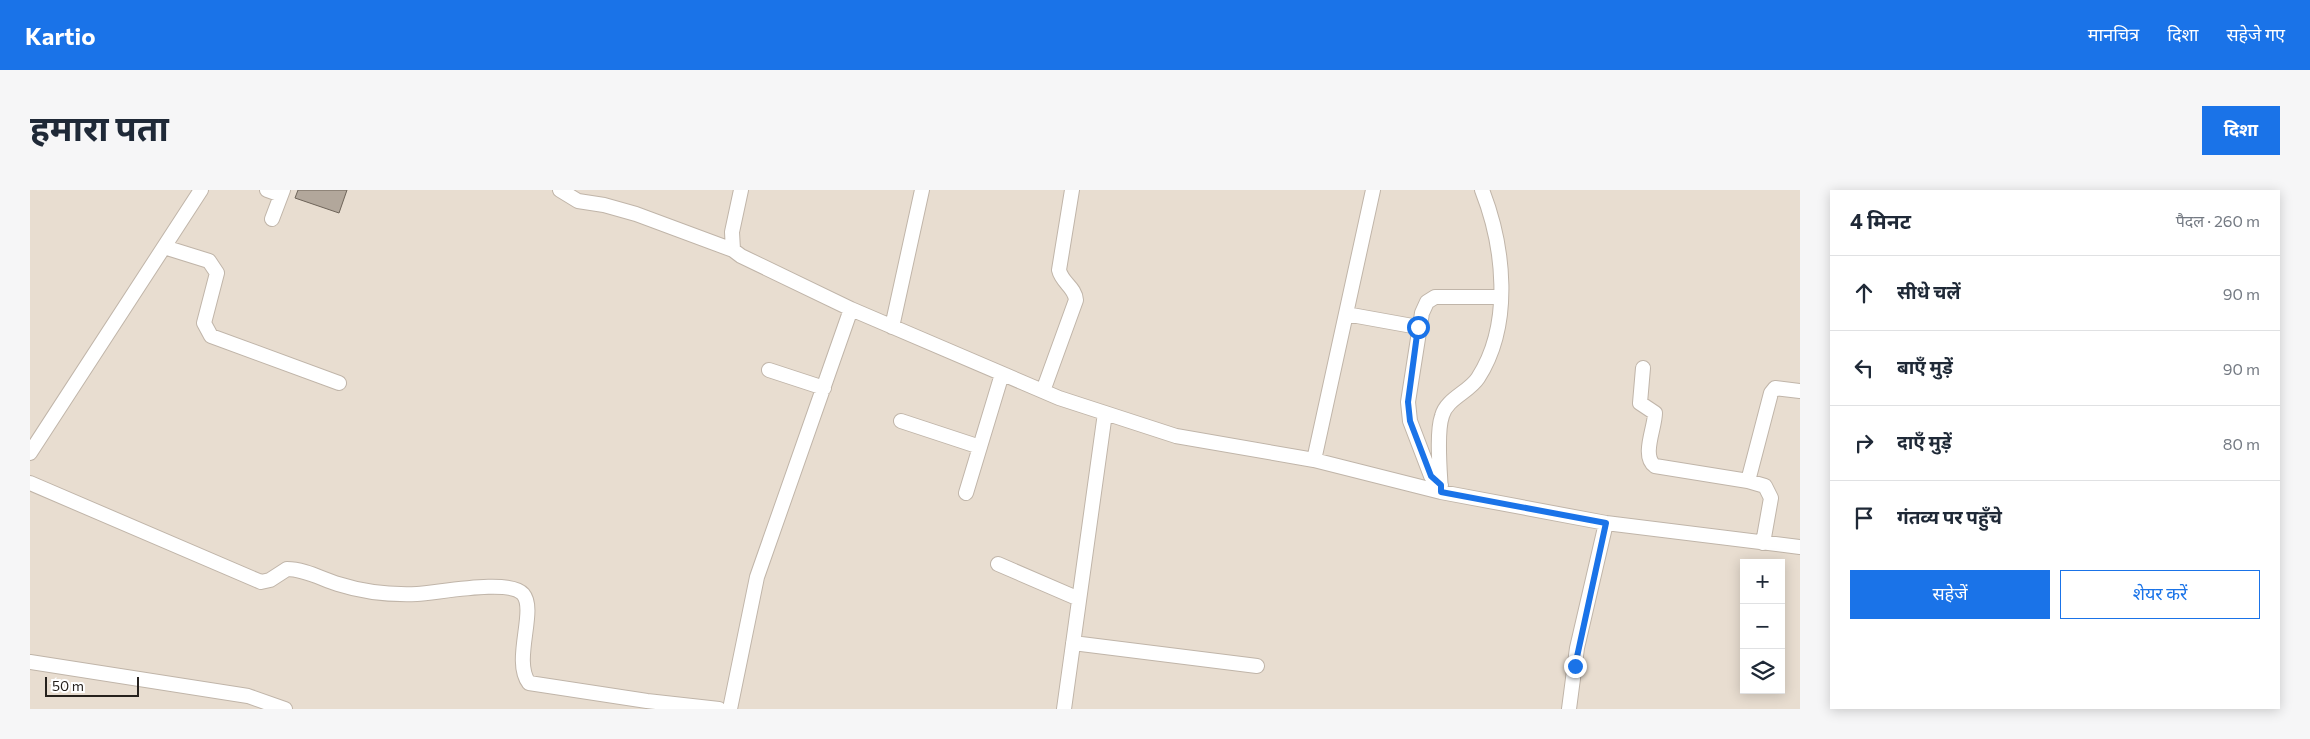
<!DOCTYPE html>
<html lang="hi">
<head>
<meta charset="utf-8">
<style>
	:root { --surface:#fff; --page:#f6f6f7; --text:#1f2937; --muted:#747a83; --line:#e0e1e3; --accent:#1a73e8 }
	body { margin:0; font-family:Commissioner,"Noto Sans Devanagari",sans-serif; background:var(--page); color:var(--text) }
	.controls { position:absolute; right:15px; bottom:15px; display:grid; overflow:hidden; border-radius:0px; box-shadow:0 2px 12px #0003 }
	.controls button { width:45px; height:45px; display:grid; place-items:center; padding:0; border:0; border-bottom:1px solid var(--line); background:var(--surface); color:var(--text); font:25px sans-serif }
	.scale { position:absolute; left:15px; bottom:12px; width:94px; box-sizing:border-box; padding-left:5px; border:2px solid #26211d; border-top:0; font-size:14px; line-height:18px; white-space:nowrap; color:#26211d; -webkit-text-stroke:4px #fff; paint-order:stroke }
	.stop { position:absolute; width:15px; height:15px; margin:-11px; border:4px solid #1a73e8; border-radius:50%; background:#fff }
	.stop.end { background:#1a73e8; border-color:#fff; box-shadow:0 1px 5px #0008 }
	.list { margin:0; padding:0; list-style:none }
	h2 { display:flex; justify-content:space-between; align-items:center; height:65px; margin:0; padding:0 20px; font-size:21px }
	h2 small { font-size:16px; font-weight:400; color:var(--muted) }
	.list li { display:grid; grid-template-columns:32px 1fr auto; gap:15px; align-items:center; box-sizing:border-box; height:75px; padding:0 20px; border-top:1px solid var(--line) }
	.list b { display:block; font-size:19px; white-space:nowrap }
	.list em { font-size:16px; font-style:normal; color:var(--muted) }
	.actions { display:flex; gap:10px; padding:15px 20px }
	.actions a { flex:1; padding:11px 0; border:1px solid var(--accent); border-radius:0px; text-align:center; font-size:18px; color:var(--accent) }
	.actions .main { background:var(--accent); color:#fff }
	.icon { flex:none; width:28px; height:28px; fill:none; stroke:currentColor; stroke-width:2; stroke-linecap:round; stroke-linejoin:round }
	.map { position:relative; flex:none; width:1770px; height:519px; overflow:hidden; border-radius:0px }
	header { display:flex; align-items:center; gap:30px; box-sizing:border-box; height:70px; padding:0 25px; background:var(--accent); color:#fff }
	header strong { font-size:24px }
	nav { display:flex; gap:28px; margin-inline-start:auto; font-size:18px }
	.intro { display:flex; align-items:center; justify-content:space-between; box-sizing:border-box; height:120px; padding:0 30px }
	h1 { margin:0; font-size:35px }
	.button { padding:12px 22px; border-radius:0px; background:var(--accent); color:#fff; font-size:18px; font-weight:700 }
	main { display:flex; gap:30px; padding:0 30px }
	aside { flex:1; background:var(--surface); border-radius:0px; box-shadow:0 2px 12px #0003 }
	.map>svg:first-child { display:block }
	.building { fill:#b2a79b; stroke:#6e6459 }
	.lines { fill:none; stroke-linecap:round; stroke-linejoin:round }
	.minor-casing { stroke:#c0b5a9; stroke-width:16 }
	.minor { stroke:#fff; stroke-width:14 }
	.route { stroke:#1a73e8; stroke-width:6 }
</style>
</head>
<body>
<header>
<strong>Kartio</strong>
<nav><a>मानचित्र</a><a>दिशा</a><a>सहेजे गए</a></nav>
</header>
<div class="intro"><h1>हमारा पता</h1><a class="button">दिशा</a></div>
<main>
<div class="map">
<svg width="1770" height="519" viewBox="0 0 1770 519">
	<rect width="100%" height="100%" fill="#e8ddd0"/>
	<path class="building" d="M268,0H317L309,23L265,8Z"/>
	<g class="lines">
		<defs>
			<path id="minor" d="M237,0L251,5
				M530,0L548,11L574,15L606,24L703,60
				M711,0L702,42L703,60L711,66L821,119L1029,208L1146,246L1284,270L1411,302L1576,333L1770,357
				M242,29L253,0
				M134,57L179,71L187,83L174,133L181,146L309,193
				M1316,124L1388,137
				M862,137L892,0
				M1613,178L1610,213L1625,223C1625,238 1611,266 1625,276L1718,291L1735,296L1741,308L1733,353
				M739,180L794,198
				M1013,201L1046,110C1045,97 1032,93 1029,80L1042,0
				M871,231L950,257
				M0,263L171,0
				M1284,270L1343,0
				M1718,291L1741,203L1745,198L1770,201
				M0,293L231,392L240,390L257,379C274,379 292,389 308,394C333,402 361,405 387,404C408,403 479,388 493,404C507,420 482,471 499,493L617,511L689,519
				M1411,295L1401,286L1380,231L1378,212L1392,123L1397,112L1405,107H1470
				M1411,302C1410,282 1406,243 1412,226C1416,209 1439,202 1448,188C1483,134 1474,56 1452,0
				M936,303L972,184
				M968,374L1049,409
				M1043,453L1227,476
				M0,472L218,506L255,519
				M700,519L727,387L821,119
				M1034,519L1075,223
				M1539,519L1547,458L1576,333"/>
		</defs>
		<use href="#minor" class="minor-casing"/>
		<use href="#minor" class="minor"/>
	</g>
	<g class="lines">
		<path class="route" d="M1388,137L1378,212L1380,231L1401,286L1411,295V302L1576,333L1545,476"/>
	</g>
</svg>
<div class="controls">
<button>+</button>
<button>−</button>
<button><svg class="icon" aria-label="layers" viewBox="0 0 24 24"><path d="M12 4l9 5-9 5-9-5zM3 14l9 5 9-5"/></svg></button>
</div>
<div class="scale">50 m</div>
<div class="stop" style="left:1388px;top:137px"></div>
<div class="stop end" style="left:1545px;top:476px"></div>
</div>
<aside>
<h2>4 मिनट<small>पैदल · 260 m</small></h2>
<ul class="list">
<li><svg class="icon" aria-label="ahead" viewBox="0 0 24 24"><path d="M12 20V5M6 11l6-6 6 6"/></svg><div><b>सीधे चलें</b></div><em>90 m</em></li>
<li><svg class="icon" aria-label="left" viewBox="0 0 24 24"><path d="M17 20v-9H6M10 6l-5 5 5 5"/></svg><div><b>बाएँ मुड़ें</b></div><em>90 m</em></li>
<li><svg class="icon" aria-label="right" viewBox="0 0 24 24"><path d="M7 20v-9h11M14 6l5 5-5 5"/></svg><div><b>दाएँ मुड़ें</b></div><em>80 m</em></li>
<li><svg class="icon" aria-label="arrive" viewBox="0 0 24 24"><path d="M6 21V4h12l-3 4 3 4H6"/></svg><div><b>गंतव्य पर पहुँचे</b></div></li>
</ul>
<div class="actions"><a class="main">सहेजें</a><a>शेयर करें</a></div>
</aside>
</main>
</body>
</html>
